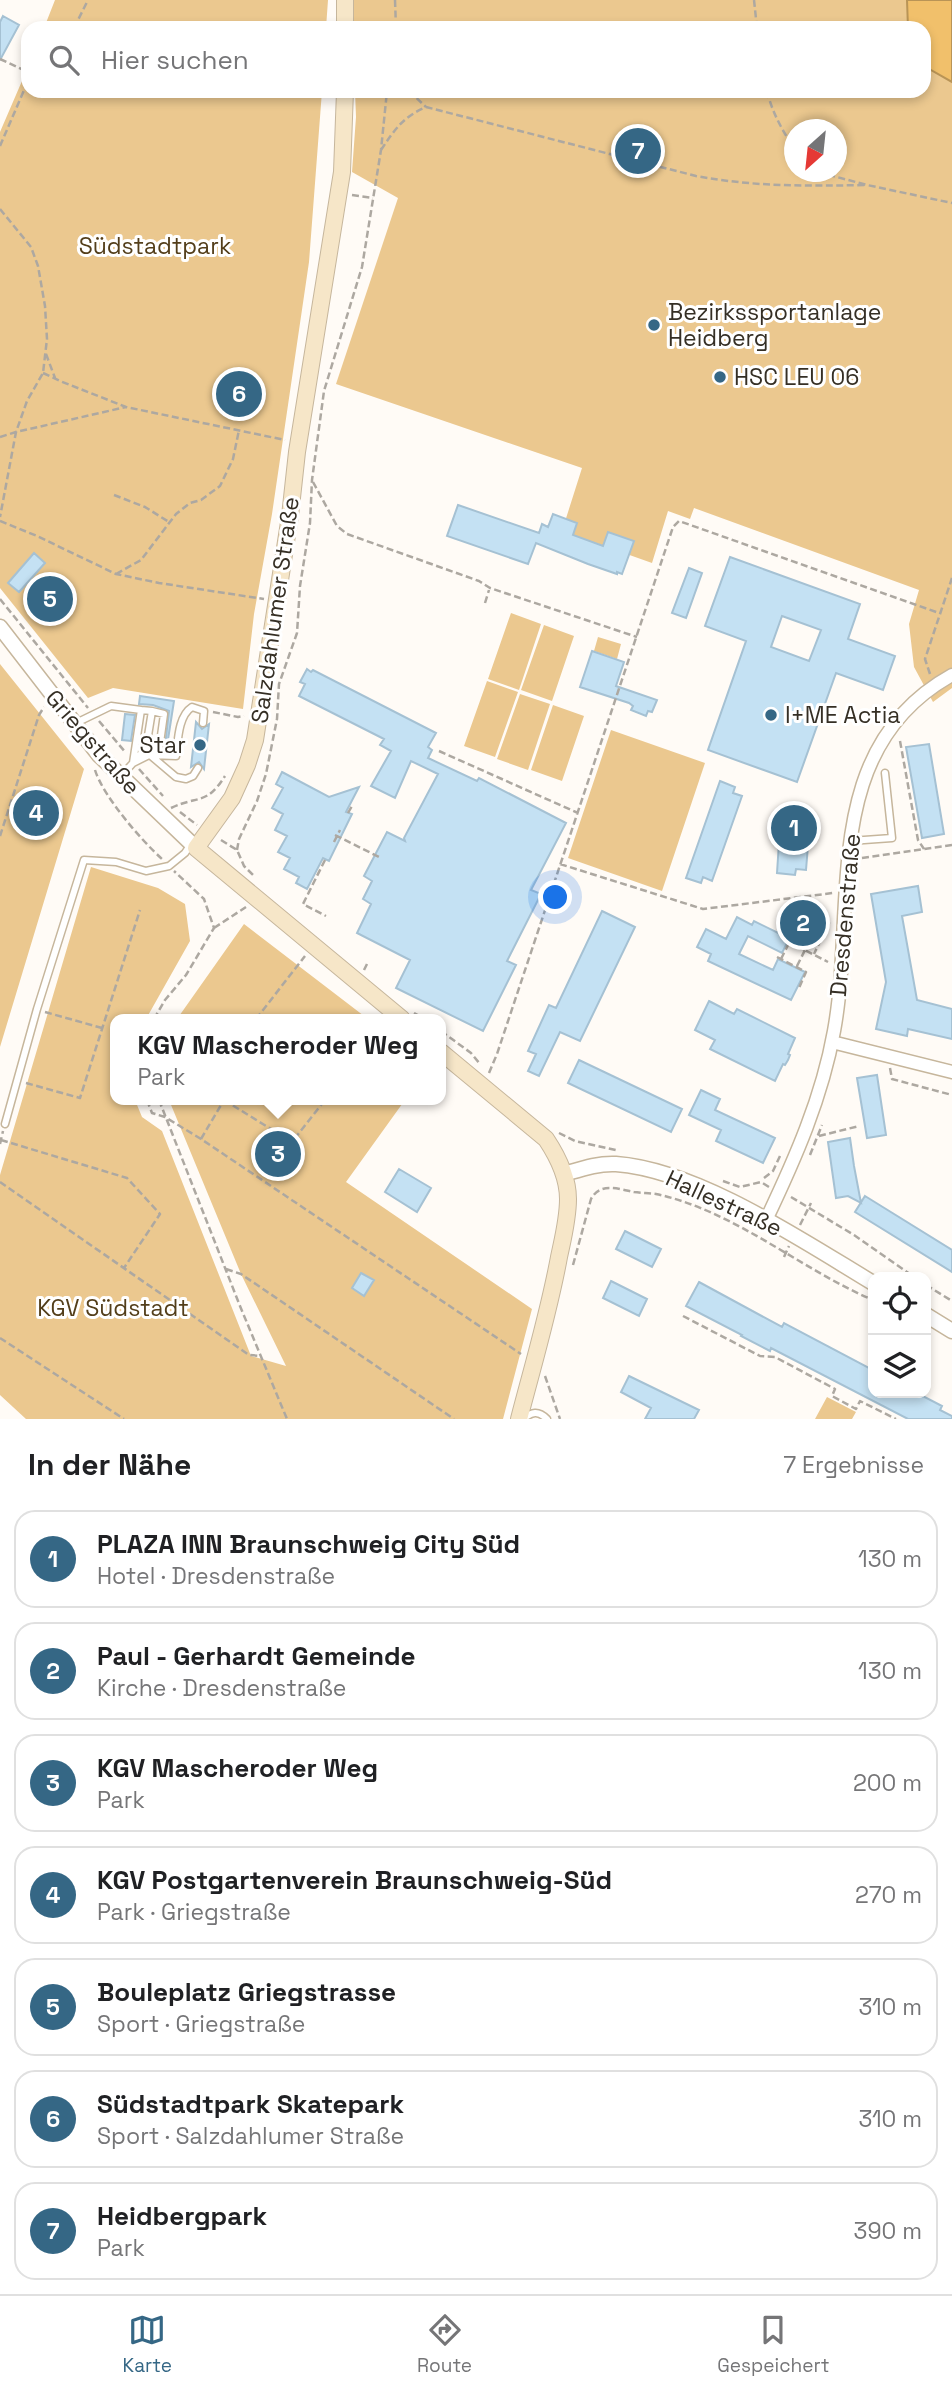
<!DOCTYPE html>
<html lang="de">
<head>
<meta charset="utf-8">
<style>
	:root { --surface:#fff; --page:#f6f6f6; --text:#202124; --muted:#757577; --line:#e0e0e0; --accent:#356785 }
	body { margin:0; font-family:"Space Grotesk",sans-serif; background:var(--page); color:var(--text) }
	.controls { position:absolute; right:21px; bottom:21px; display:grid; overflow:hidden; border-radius:14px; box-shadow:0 4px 10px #0003 }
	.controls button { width:63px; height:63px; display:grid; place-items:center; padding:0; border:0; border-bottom:2px solid var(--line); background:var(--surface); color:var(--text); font:35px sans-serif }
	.compass { position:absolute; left:784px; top:119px; width:63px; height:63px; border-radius:50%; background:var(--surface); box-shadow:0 4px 10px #0003; rotate:207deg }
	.you { position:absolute; left:556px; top:898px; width:24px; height:24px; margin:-18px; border:5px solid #fff; border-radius:50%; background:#1a73e8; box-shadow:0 0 0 10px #1a73e833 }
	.badge { display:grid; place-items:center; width:46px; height:46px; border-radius:50%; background:var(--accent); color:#fff; font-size:23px; font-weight:700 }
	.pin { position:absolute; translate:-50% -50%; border:4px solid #fff; box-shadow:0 2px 7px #0006 }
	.popup { position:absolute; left:110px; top:1014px; width:336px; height:91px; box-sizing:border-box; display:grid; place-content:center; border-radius:14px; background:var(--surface); filter:drop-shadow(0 2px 5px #0005); font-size:23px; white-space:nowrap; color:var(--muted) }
	.popup b { font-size:26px; color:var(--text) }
	.popup::after { content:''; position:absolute; left:50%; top:100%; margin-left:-14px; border:14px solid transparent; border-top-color:var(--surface) }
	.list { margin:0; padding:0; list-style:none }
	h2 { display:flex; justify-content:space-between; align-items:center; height:91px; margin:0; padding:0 28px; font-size:30px }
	h2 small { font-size:23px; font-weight:400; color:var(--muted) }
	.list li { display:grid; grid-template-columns:46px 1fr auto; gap:21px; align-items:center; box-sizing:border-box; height:98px; margin:0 14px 14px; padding:0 14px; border:2px solid var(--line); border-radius:21px }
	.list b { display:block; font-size:26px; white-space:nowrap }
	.list p { margin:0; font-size:23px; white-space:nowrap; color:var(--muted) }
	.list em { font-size:23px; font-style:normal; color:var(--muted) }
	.icon { flex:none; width:38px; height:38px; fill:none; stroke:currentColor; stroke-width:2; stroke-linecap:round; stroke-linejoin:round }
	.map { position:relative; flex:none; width:952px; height:1419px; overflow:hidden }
	.search { position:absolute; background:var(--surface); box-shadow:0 4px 10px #0003; left:21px; right:21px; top:21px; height:77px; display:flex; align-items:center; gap:18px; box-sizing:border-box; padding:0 24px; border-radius:21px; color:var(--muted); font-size:26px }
	.sheet { height:875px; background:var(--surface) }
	nav { display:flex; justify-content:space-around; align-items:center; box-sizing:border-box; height:98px; border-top:2px solid var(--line); background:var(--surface); font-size:19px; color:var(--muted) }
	nav a { display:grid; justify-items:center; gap:4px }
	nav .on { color:var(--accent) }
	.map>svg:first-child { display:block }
	.green { fill:#ebc88f; fill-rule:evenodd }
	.water { fill:#f1c06b; stroke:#b99456; stroke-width:2 }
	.building { fill:#c4e1f3; stroke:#a5c1d3; stroke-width:2; fill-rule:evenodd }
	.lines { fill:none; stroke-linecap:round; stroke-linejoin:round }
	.service-casing { stroke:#c6b69c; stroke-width:9 }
	.minor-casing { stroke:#c6b69c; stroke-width:15 }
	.tertiary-casing { stroke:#c6b69c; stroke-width:17 }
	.secondary-casing { stroke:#c6b69c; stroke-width:18 }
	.path { stroke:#ada8a1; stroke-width:2.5; stroke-dasharray:7 3.5; stroke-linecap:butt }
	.service { stroke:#fff; stroke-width:6 }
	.minor { stroke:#fff; stroke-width:12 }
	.tertiary { stroke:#fff; stroke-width:14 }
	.secondary { stroke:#f6e6c8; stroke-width:16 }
	.poi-dot { fill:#356785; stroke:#fff; stroke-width:2.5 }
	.labels { text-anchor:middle; stroke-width:6; stroke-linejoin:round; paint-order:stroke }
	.park-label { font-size:23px; fill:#533e1a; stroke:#fff }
	.poi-label { font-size:23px; fill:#352f25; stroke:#fff; text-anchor:start }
	.street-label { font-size:23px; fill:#352f25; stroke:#fff }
</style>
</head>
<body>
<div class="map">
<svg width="952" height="1419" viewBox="0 0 952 1419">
	<rect width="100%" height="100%" fill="#fffbf6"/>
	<path class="green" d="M55,0H328L326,28H44Z
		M354,0H952V688L933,702L914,667L909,624L919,590L694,508L690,519L668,511L652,563L562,531L582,468L336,384L398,198L352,172L356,117L355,91H924V28H354ZM794,130H836V172H794Z
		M28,67V91H322L309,262L272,514L254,614L243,709L113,688L88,698L0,588V132Z
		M511,613L541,624L519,690L488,679Z
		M544,625L574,636L552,701L521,690Z
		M598,637L621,644L617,659L594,651Z
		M0,664L84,769L0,1047Z
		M487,681L518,692L495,757L464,746Z
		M520,694L550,704L528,770L497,759Z
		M553,705L584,716L562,781L531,770Z
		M611,730L705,763L662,891L568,858Z
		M91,867L158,888L185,904L190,941L146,1019H115V1100H135L142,1117L162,1131L251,1356L286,1366L241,1274L169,1100H405L346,1182L532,1309L503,1419H26L0,1395V1175Z
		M244,924L368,1019H177Z
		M827,1397L856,1412L852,1419H815Z"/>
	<path class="water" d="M907,0H952V82L924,66V28H908Z"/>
	<path class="building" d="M3,16L19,25L0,60V22Z
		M458,505L539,533L542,524L548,527L553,514L577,523L573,535L603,546L608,532L634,541L622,574L617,572V574L588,564L536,543L528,564L447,536Z
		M34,553L45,563L19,592L8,583Z
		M730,557L860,604L848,639L895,656L883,690L836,673L797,782L708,750L746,641L705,626ZM782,616L821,630L809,661L771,647Z
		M689,568L702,573L686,618L672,613Z
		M592,651L624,662L616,686L657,700L652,712L648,711L646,716L631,710L633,706L629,703L580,687Z
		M307,669L311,672L313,670L436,733L428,747L432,750L428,758L477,781L479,778L566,823L531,890L541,894L507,961L516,965L483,1031L396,988L410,960L357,933L371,904L363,899L372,881L364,876L387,832L405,841L404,838L438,774L411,761L395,798L371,786L391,751L380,745L384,739L299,696L305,684L300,682Z
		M140,696L174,701L167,746H165L169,711L153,705L139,704Z
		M125,714L135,715L131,741L122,740Z
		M196,722L202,729L209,724L204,769L199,762L191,767Z
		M929,744L944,834L922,838L906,747Z
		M282,772L329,797L359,787L346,812L352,814L329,861L323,858L307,889L296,883L299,877L284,869L290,858L278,852L287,836L275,830L283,814L272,808L283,788L276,784Z
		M720,781L735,787L733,793L742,796L712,881L703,877L701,883L686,878Z
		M781,812L800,814L799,820L810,821L806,870L796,869L795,875L777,873Z
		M918,886L922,912L902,916L917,1000L952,1009V1039L908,1029L907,1036L876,1029L886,982L871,894Z
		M791,907L824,923L816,940L794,929L782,953L748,936L739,954L773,970L778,959L805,972L791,1000L708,961L711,954L697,947L706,929L726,939L737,917L752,925L754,921L778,933Z
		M602,911L635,927L580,1041L560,1032L539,1076L528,1071L536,1054L528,1051L549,1005L556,1008Z
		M709,1001L734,1014L737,1009L795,1038L788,1054L790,1055L788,1060L785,1065L783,1064L775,1081L710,1049L715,1040L695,1030Z
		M579,1060L682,1109L671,1132L568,1083Z
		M877,1075L886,1135L867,1138L857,1078Z
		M701,1090L720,1099L715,1110L775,1138L763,1163L716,1141L721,1130L689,1115Z
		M850,1138L854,1166L861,1203L848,1196L836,1198L828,1142Z
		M399,1169L431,1188L417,1212L385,1192Z
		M865,1196L952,1250V1272L855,1212Z
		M625,1231L661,1249L652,1267L616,1249Z
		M361,1273L374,1280L364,1296L352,1288Z
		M611,1281L647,1299L639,1316L603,1298Z
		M699,1282L782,1327L784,1323L873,1370V1393H917L942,1406L940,1410L952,1416V1419H908L771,1348L770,1351L741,1336L742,1335L686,1306Z
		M629,1376L699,1410L694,1419H645L651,1408L621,1392Z"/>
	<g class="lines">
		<defs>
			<path id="service" d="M141,710L152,711L146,748L133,763L159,750L164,714L152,711
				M76,723L111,706L141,710L133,763L122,775
				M198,768L193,776L186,779L176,777L150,755L176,756C178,741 178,716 192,707L204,711L203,723
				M850,841L892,838L885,773
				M5,1124L37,1009L84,860L116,862L146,871L169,866L185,853L191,844
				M523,1419C532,1412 538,1410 547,1419"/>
			<path id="minor" d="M832,1042L952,1072
				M766,1220C795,1159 822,1098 834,1031C857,906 818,749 952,675"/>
			<path id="tertiary" d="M0,627L99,755L196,848
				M564,1174C581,1169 598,1163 616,1164C698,1170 803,1241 873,1283
				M926,1315L952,1331"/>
			<path id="secondary" d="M345,0V28
				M345,91L342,172L297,452L290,516L255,740L247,765L232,798L196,848L402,1019
				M441,1052L546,1139C558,1157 568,1177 568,1199C568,1219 563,1238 559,1257C549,1312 533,1365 519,1419"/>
		</defs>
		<use href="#service" class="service-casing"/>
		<use href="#minor" class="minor-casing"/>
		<use href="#tertiary" class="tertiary-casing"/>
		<use href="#secondary" class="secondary-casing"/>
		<path class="path" d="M395,0L396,28
			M754,0L757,28
			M74,28L88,0
			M0,59L28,72
			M409,91L426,107
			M767,91C772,112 782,130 794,148
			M0,146L28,81
			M381,150C395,129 403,117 426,107L696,176C755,187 808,186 867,185
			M818,172L867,185L952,203
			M352,195L373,198
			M0,209L31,247L38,266L45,306L47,339L43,373L27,401L16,432L0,517
			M46,354L55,378
			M43,373L60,381L126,407L285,440
			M0,437L16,432L126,407
			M313,482L337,526L347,534L479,581L490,588L637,637
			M114,495L145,507L169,522
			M0,521L37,536L116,574L159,583L264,599
			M116,574L141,560L176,514L190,503L201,500L220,486L233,459L239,430
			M0,599L88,708
			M485,603L489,590
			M930,674L925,659L952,578
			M213,712L238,717L244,716
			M99,721L126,753
			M900,741L918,840L924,849
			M439,751L578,813
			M139,769L163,796
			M95,770C103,796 141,840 162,859
			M171,808C198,795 206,806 225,776
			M180,812L197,825
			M348,813L352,806
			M335,835L379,857
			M0,836L39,715L44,707
			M221,840L237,850L244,866L255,877
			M334,842L340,830
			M237,850L239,839L257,801L266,774L277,719L279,684L297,633L300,586L310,523L312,480L324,391L362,267L381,150L387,91
			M862,858L952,845
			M325,860L303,904L326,916
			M560,864L703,909L833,893
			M808,912L829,923L814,954
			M214,928L246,907
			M809,937L803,949L787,941L828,962
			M777,957L806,972L799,988
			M781,959L789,943
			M797,966L805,950
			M364,970L367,964
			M45,1012L102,1028
			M414,1013L425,1019
			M154,1019L165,1000L186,975L214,928L204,899L174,871
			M256,1019L305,956
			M441,1031L471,1053L480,1064
			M890,1068L892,1079L952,1095
			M489,1073L497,1054L673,527L679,521L939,613
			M26,1083L80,1098L140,910
			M147,1100L152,1113L165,1117L201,1139L521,1354
			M159,1100L240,1306L287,1419
			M224,1100L292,1142L325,1100
			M559,1133L575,1141L616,1150
			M819,1136L859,1126
			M201,1139L224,1100
			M1,1140L127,1178L160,1214L124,1268
			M0,1144L3,1131
			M810,1155L822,1125
			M764,1178L773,1171L780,1156
			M723,1181L740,1187L761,1182L769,1187
			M0,1182L249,1355L261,1356
			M791,1197L854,1235L914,1277
			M800,1225L811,1203
			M784,1257L789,1246
			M573,1265L591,1199C600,1182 619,1189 634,1192C642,1193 649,1193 656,1194C735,1211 800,1269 873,1300
			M226,1269L241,1274L454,1419
			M926,1285L952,1301
			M683,1316L760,1356L775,1357L835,1389L832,1396L856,1409L860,1401L896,1419
			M0,1338L124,1419
			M545,1376L560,1419"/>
		<use href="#service" class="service"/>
		<use href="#minor" class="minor"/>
		<use href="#tertiary" class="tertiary"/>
		<use href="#secondary" class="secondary"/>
	</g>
	<g class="poi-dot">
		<circle cx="654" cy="325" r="7"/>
		<circle cx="720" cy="377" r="7"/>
		<circle cx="771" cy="715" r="7"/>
		<circle cx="200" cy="745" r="7"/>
	</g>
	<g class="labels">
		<g class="park-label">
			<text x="155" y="254">Südstadtpark</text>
			<text x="113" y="1316">KGV Südstadt</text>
		</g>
		<g class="poi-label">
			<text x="668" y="320">Bezirkssportanlage<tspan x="668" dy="26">Heidberg</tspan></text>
			<text x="734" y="385">HSC LEU 06</text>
			<text x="785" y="723">I+ME Actia</text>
			<text x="186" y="753" text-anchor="end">Star</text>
		</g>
		<g class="street-label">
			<text transform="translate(275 610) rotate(-82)" y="8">Salzdahlumer Straße</text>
			<text transform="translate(93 742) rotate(49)" y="8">Griegstraße</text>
			<text transform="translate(845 915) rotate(-85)" y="8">Dresdenstraße</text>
			<text transform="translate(724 1203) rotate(25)" y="8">Hallestraße</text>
		</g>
	</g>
</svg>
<div class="controls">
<button><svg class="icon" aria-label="locate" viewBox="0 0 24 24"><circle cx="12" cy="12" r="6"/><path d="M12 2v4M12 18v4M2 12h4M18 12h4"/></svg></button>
<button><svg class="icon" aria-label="layers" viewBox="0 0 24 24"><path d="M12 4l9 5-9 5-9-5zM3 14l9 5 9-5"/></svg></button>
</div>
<svg class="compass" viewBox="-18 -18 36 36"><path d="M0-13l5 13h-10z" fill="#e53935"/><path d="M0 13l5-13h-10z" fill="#757577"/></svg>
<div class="you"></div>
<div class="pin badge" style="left:794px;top:828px">1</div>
<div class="pin badge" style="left:803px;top:923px">2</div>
<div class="pin badge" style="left:278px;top:1154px">3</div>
<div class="popup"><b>KGV Mascheroder Weg</b>Park</div>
<div class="pin badge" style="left:36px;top:813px">4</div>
<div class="pin badge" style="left:50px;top:599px">5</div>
<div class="pin badge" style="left:239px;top:394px">6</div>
<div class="pin badge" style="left:638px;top:151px">7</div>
<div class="search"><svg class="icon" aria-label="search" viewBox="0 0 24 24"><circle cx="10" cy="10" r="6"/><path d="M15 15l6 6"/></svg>Hier suchen</div>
</div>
<section class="sheet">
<h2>In der Nähe<small>7 Ergebnisse</small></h2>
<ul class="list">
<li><span class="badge">1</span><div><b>PLAZA INN Braunschweig City Süd</b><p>Hotel · Dresdenstraße</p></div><em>130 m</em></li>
<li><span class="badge">2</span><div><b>Paul - Gerhardt Gemeinde</b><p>Kirche · Dresdenstraße</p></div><em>130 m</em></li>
<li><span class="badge">3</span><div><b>KGV Mascheroder Weg</b><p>Park</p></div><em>200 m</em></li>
<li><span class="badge">4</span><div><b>KGV Postgartenverein Braunschweig-Süd</b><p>Park · Griegstraße</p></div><em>270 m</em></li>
<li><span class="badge">5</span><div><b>Bouleplatz Griegstrasse</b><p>Sport · Griegstraße</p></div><em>310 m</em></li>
<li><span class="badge">6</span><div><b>Südstadtpark Skatepark</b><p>Sport · Salzdahlumer Straße</p></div><em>310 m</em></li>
<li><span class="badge">7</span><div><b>Heidbergpark</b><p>Park</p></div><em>390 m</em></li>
</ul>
</section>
<nav>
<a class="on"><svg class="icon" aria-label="map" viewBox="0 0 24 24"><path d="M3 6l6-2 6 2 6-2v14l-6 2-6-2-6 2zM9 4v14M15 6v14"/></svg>Karte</a>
<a><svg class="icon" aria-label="directions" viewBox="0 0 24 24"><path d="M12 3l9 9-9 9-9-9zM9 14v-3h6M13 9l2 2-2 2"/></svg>Route</a>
<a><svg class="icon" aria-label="saved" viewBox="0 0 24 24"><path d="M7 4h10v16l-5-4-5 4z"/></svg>Gespeichert</a>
</nav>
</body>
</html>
